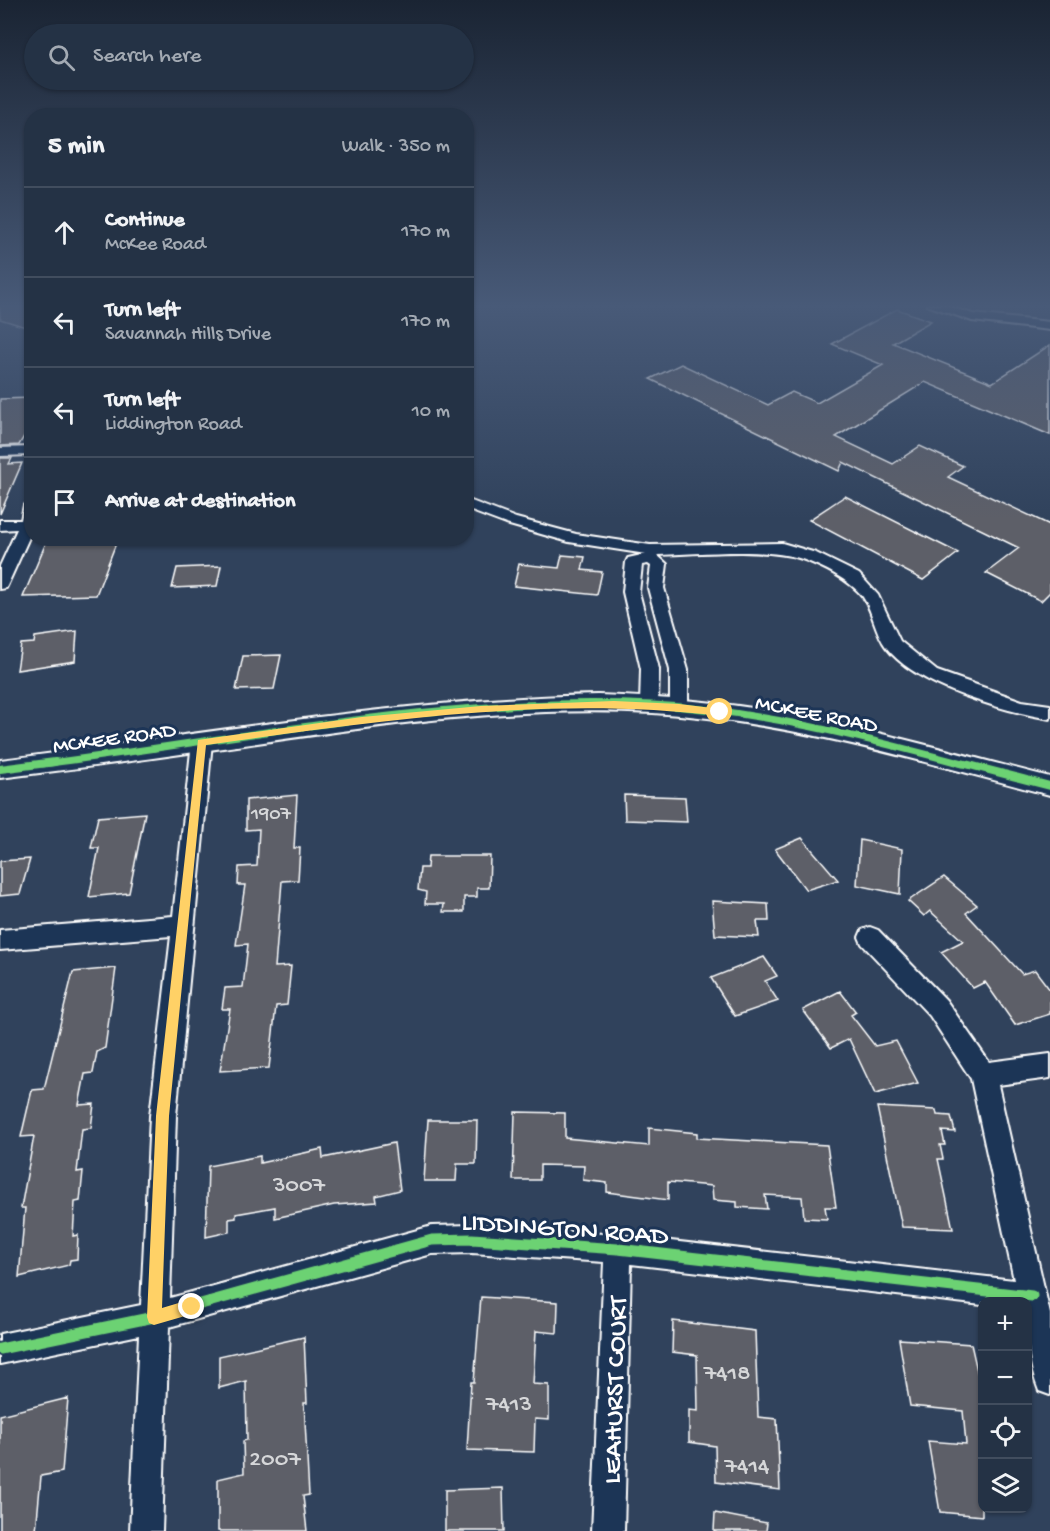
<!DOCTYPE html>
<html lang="en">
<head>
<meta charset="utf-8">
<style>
	:root { --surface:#243245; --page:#303e50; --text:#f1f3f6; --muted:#a3aab3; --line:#414d5e }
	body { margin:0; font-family:"Gochi Hand",sans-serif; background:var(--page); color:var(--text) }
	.controls { position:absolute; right:18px; bottom:18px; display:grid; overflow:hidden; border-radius:12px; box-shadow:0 2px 4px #0004 }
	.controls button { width:54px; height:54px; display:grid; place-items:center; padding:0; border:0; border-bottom:2px solid var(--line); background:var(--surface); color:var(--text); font:30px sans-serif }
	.stop { position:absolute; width:18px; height:18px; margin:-14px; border:4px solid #ffd166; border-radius:50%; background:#fff }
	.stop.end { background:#ffd166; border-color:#fff; box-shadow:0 2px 6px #0008 }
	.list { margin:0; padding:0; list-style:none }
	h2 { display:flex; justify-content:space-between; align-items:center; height:78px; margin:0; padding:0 24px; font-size:26px }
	h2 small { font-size:20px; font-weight:400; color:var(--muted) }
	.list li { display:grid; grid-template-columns:39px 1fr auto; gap:18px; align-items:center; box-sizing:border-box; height:90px; padding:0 24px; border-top:2px solid var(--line) }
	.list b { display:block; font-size:22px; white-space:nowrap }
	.list p { margin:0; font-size:20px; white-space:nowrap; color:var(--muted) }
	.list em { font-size:20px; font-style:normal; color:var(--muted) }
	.icon { flex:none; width:33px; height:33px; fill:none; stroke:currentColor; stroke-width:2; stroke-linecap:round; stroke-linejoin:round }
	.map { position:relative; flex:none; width:1050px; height:1531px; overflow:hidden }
	.search { position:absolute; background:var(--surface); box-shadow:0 2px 4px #0004; left:24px; top:24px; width:450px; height:66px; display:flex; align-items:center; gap:15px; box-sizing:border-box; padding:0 21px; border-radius:33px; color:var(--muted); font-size:22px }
	.panel { position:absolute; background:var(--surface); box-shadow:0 2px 4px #0004; left:24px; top:108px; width:450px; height:438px; border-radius:24px }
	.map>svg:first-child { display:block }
	.building { fill:#5d5f67; stroke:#fff; stroke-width:1.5 }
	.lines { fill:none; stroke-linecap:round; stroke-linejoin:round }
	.minor-casing { stroke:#fff; stroke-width:4 }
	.tertiary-casing { stroke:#fff; stroke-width:4 }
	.minor { fill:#1d3557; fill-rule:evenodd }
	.tertiary { fill:#1d3557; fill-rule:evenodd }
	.cycleway-far2-casing { stroke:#1d3557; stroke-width:10 }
	.cycleway-far1-casing { stroke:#1d3557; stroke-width:12 }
	.cycleway-casing { stroke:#1d3557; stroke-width:15 }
	.cycleway-far2 { stroke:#6cd273; stroke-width:7 }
	.cycleway-far1 { stroke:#6cd273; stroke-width:8 }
	.cycleway { stroke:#6cd273; stroke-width:11 }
	.route { fill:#ffd166 }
	.labels { text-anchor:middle; stroke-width:6; stroke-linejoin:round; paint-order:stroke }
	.number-label { font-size:20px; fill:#d6d7d9 }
	.street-label { font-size:22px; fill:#fff; stroke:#1d3557 }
	.near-number-label { font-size:24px; fill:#d6d7d9 }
	.near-street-label { font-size:27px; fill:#fff; stroke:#1d3557 }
</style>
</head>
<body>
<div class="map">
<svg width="1050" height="1531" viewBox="0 0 1050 1531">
	<rect width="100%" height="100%" fill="#30425c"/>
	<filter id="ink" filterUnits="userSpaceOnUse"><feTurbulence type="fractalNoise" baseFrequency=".0167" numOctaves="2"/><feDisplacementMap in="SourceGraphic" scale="12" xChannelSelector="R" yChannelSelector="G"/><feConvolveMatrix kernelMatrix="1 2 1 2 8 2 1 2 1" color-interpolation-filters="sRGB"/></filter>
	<g filter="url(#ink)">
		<path class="building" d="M0,305H32V329L0,319Z
			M897,309L931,321L893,343L992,383L1050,345V435L925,382L836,437L893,464L920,446L963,466L948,477L1050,525V592L1041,601L986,573L1019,548L843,462L839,471L650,379L681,364L768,405L792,392L817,403L883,365L832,344Z
			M32,398V423L19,445L0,446V399Z
			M0,458H12L9,464L22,463L0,514Z
			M845,496L958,553L923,580L809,520Z
			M48,538H118L96,595L23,597Z
			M562,555L585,557L582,570L602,572L597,595L514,586L519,564L559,568Z
			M221,566L217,586L172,588L177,568Z
			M77,631L75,661L17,670L21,644L34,643L35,637Z
			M281,655L274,689L236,690L243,656Z
			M297,795L294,848H300L298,880L282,881L275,967L291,966L287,1005L276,1006L269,1068L220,1071L230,1009H222L225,988L243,987L248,944L236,945L245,885H238L239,867L257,866L259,829L246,830V800Z
			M624,795L685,797L687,822L625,820Z
			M145,813L129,893L89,897L99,848H91L98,817Z
			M802,838L838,880L806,890L775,849Z
			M860,840L902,849L900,894L857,885Z
			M428,856H490L489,888H477V897H464V912H443L444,904H425L426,892L418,890L420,868H427Z
			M30,859L20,894L0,896V861Z
			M944,877L977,905L966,913L1022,974L1035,970L1050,990V1014L1015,1025L985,982L973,988L941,952L963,941L930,911L924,916L908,901Z
			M712,901L768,904L769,921H757L759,937L715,935Z
			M764,957L777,976L765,981L778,1001L735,1016L711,978Z
			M116,968L105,1048L97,1052L93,1073L85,1074L79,1105L94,1104L91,1128L82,1129L77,1172L83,1171L80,1201L75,1202L73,1236L78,1235L77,1259L70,1260L69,1265L19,1277L25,1208H21L34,1136L21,1137L32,1090L44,1089L73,972Z
			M840,991L856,1012L851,1015L875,1046L896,1041L918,1083L875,1094L849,1039L831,1048L803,1010Z
			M877,1107L936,1110L937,1115L951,1116L955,1132L942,1131L945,1145H940L943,1159H938L953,1229L902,1227Z
			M515,1112L565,1113V1138L649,1146V1128L697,1133V1138L827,1145L836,1207H825L827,1219L804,1218L802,1197L765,1195L767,1209L737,1207V1202L713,1200L712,1186L668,1182V1200L607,1192V1183L583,1180L584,1166L540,1165V1180H513Z
			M428,1120H477L476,1164H457L456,1181H424Z
			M394,1143L400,1190L376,1196L377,1202L334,1205L275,1218V1207L236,1214V1218L229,1219V1232L206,1237L208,1166L260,1156V1163L322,1149L323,1158Z
			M481,1297L558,1302L557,1333L536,1331L533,1384L549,1385V1420L535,1419L534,1452L467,1450L471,1382H474Z
			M673,1321L755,1331L758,1417L777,1419L780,1490L716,1482L715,1446L689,1442V1410L698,1411L697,1355L672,1352Z
			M304,1337L307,1403H304L309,1495L303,1496L307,1531H218V1479L244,1473L243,1441L247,1440L246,1381L219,1388V1356Z
			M899,1339L971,1344L978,1375L982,1376V1516L940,1512L928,1441L966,1444L963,1411L910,1406Z
			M68,1398L62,1472L41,1476L36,1531H0V1415Z
			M503,1488L504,1531H445V1490Z
			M715,1513L767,1523L766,1531H714Z"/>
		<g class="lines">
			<defs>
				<path id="minor" d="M927,305H944L973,314L1050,322V330L972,321Z
					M32,447V455L0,456V448Z
					M466,499L516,518L576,534L650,545L782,543L816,553L859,574L878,595L900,641L937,671L1022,701L1050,705V719C1003,711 915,686 886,647C875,632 873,612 863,597C850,580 822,566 802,559C766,547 697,554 657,555L667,564L664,588L688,670V707L686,712L679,714L672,712L670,707V670L648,588L651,566L648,564L642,565L639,592L659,669L658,705L656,710L649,712L642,710L640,705L641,669L623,592L626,562L628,558L646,554L569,542L506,524L466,509Z
					M32,501V531L8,584L6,588L0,589V566L17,529L0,530V520H21L24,505Z
					M202,735L209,737L212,742L176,1116L170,1298L432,1226L472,1225L618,1235L1014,1280L971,1079L930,1016L862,944L859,937L862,930L870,927L878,930L946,1000L989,1062L1050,1054V1078L998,1085L1050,1314V1395L1039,1391C1027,1362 1028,1332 1028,1302H982V1305L631,1264L624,1531H592L604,1262L472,1253L432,1254L169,1327L162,1531H130L139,1335L0,1364V1334L141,1305L150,1116L171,936L0,950V930L173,916L192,742L195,737Z"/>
				<path id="tertiary" d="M598,695C650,697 701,700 752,708C853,723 951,752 1050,777V795C920,761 788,721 653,713C516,705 379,725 244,745C162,757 81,768 0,778V760C199,735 397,699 598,695Z"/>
			</defs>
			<use href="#minor" class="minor-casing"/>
			<use href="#tertiary" class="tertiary-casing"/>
			<use href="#minor" class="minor"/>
			<use href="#tertiary" class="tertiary"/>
			<defs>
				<path id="cycleway-far2" d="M43,764C244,738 448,695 652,705C757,710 862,737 963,764"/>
				<path id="cycleway-far1" d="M958,762L1050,786
					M0,769L55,762"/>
				<path id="cycleway" d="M0,1349L154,1317L432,1240L472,1239L618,1249L1032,1296"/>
			</defs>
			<use href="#cycleway-far2" class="cycleway-far2-casing"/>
			<use href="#cycleway-far1" class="cycleway-far1-casing"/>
			<use href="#cycleway" class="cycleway-casing"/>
			<use href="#cycleway-far2" class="cycleway-far2"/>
			<use href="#cycleway-far1" class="cycleway-far1"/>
			<use href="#cycleway" class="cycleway"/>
		</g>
	</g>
	<linearGradient id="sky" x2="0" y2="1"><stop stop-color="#1a2433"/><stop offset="0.59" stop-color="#485a78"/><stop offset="1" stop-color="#485a78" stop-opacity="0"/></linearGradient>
	<rect width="1050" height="519" fill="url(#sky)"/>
	<path class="route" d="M614,701L679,704L720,709L725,712L720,716C549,695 376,721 206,745L169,1116L162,1308L192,1299L197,1302L199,1307L197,1312L192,1314L154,1325L149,1323L147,1317L156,1116L198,740L362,717L481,706Z"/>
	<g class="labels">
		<g class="number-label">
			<text x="271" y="819">1907</text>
		</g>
		<g class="street-label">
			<text transform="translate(817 712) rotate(11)" y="8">MCKEE ROAD</text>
			<text transform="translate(114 736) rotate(-8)" y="8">MCKEE ROAD</text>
		</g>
		<g class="near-number-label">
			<text x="299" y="1191">3007</text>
			<text x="727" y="1379">7418</text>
			<text x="509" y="1410">7413</text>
			<text x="275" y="1465">2007</text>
			<text x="747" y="1472">7414</text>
		</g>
		<g class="near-street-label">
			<text transform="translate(565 1227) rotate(4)" y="9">LIDDINGTON ROAD</text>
			<text transform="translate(613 1390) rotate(-88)" y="9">LEAHURST COURT</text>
		</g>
	</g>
</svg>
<div class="controls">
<button>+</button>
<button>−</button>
<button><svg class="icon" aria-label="locate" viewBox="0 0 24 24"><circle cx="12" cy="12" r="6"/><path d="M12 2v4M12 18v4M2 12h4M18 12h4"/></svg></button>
<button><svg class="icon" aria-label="layers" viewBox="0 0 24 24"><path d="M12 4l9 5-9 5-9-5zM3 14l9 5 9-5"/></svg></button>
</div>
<div class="stop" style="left:720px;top:712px"></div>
<div class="stop end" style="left:192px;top:1307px"></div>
<div class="search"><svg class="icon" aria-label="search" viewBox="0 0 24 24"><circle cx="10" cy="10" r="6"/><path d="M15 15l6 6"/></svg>Search here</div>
<section class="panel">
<h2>5 min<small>Walk · 350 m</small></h2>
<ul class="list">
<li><svg class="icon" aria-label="ahead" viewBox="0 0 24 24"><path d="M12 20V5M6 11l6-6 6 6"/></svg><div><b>Continue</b><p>McKee Road</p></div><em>170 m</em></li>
<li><svg class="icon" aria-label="left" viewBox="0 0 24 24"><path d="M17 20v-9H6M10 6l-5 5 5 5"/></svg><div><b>Turn left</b><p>Savannah Hills Drive</p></div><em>170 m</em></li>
<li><svg class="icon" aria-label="left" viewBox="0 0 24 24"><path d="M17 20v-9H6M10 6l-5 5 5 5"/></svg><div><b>Turn left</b><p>Liddington Road</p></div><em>10 m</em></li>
<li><svg class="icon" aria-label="arrive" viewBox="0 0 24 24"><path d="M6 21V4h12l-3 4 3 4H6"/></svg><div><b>Arrive at destination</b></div></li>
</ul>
</section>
</div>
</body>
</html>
